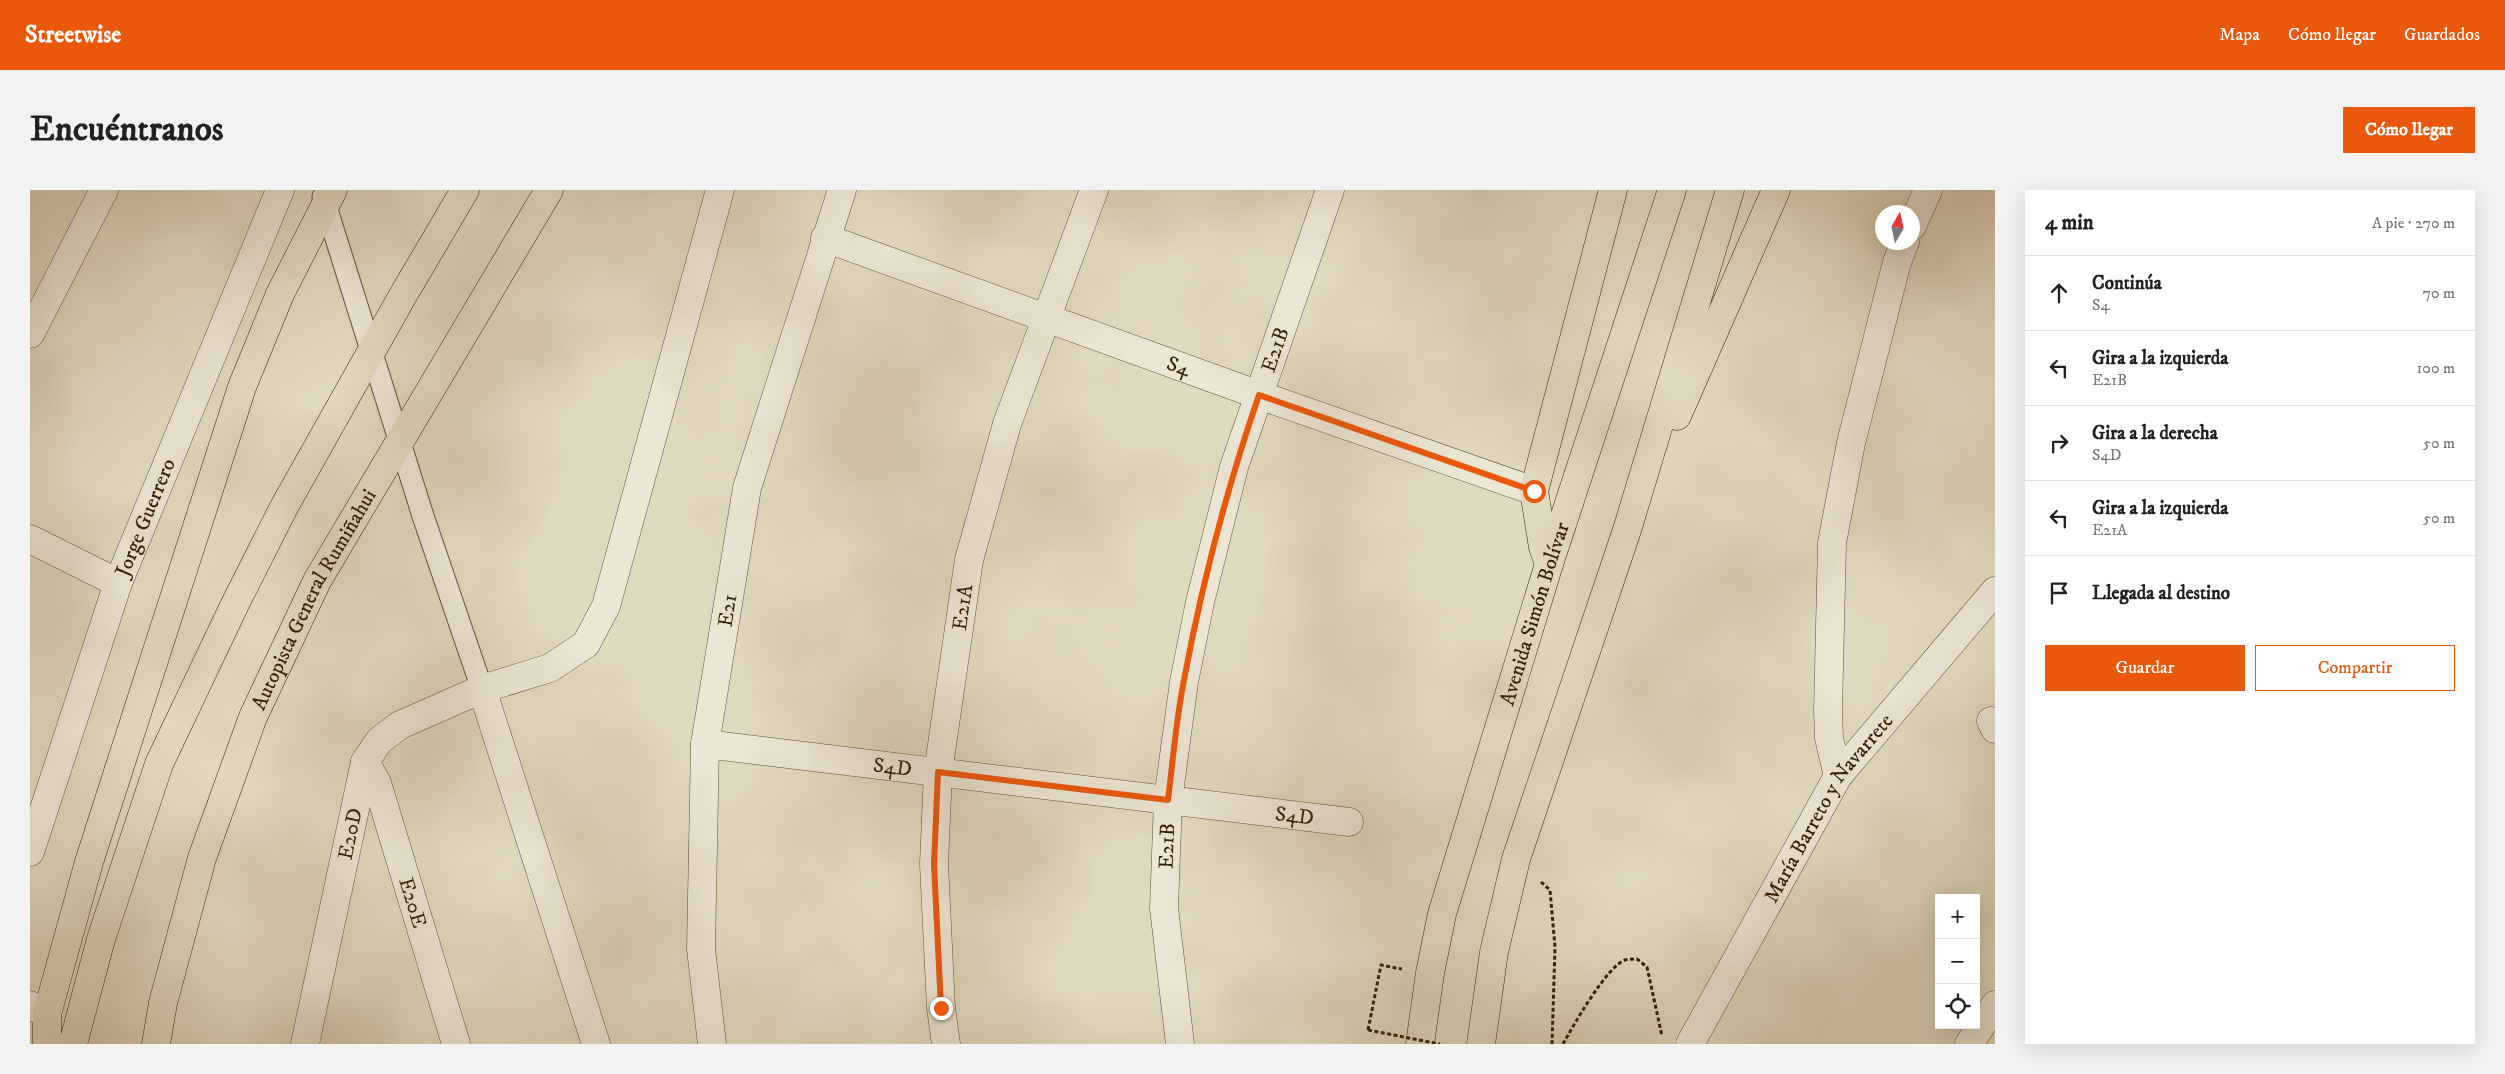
<!DOCTYPE html>
<html lang="es">
<head>
<meta charset="utf-8">
<style>
	:root { --surface:#fff; --page:#f2f2f2; --text:#202124; --muted:#757577; --line:#e0e0e0; --accent:#ea580c }
	body { margin:0; font-family:"IM FELL DW Pica",serif; background:var(--page); color:var(--text) }
	.controls { position:absolute; right:15px; bottom:15px; display:grid; overflow:hidden; border-radius:0px; box-shadow:0 5px 20px #0002 }
	.controls button { width:45px; height:45px; display:grid; place-items:center; padding:0; border:0; border-bottom:1px solid var(--line); background:var(--surface); color:var(--text); font:25px sans-serif }
	.compass { position:absolute; left:1845px; top:15px; width:45px; height:45px; border-radius:50%; background:var(--surface); box-shadow:0 5px 20px #0002; rotate:9deg }
	.stop { position:absolute; width:15px; height:15px; margin:-11px; border:4px solid #ea580c; border-radius:50%; background:#fff }
	.stop.end { background:#ea580c; border-color:#fff; box-shadow:0 1px 5px #0008 }
	.list { margin:0; padding:0; list-style:none }
	h2 { display:flex; justify-content:space-between; align-items:center; height:65px; margin:0; padding:0 20px; font-size:21px }
	h2 small { font-size:16px; font-weight:400; color:var(--muted) }
	.list li { display:grid; grid-template-columns:32px 1fr auto; gap:15px; align-items:center; box-sizing:border-box; height:75px; padding:0 20px; border-top:1px solid var(--line) }
	.list b { display:block; font-size:19px; white-space:nowrap }
	.list p { margin:0; font-size:16px; white-space:nowrap; color:var(--muted) }
	.list em { font-size:16px; font-style:normal; color:var(--muted) }
	.actions { display:flex; gap:10px; padding:15px 20px }
	.actions a { flex:1; padding:11px 0; border:1px solid var(--accent); border-radius:0px; text-align:center; font-size:18px; color:var(--accent) }
	.actions .main { background:var(--accent); color:#fff }
	.icon { flex:none; width:28px; height:28px; fill:none; stroke:currentColor; stroke-width:2; stroke-linecap:round; stroke-linejoin:round }
	.map { position:relative; flex:none; width:1965px; height:854px; overflow:hidden; border-radius:0px }
	header { display:flex; align-items:center; gap:30px; box-sizing:border-box; height:70px; padding:0 25px; background:var(--accent); color:#fff }
	header strong { font-size:24px }
	nav { display:flex; gap:28px; margin-inline-start:auto; font-size:18px }
	.intro { display:flex; align-items:center; justify-content:space-between; box-sizing:border-box; height:120px; padding:0 30px }
	h1 { margin:0; font-size:35px }
	.button { padding:12px 22px; border-radius:0px; background:var(--accent); color:#fff; font-size:18px; font-weight:700 }
	main { display:flex; gap:30px; padding:0 30px }
	aside { flex:1; background:var(--surface); border-radius:0px; box-shadow:0 5px 20px #0002 }
	.map>svg:first-child { display:block }
	.lines { fill:none; stroke-linecap:round; stroke-linejoin:round }
	.pedestrian-casing { stroke:#614d30; stroke-width:23 }
	.minor-casing { stroke:#614d30; stroke-width:29 }
	.tertiary-casing { stroke:#614d30; stroke-width:29 }
	.trunk-casing { stroke:#361e00; stroke-width:29 }
	.path { stroke:#361e00; stroke-width:3; stroke-dasharray:4 2.5; stroke-linecap:butt }
	.pedestrian { stroke:#ece6d5; stroke-width:21 }
	.minor { stroke:#ece6d5; stroke-width:28 }
	.tertiary { stroke:#ece6d5; stroke-width:28 }
	.trunk { stroke:#e1d9be; stroke-width:28 }
	.path-bridge { stroke:#361e00; stroke-width:3; stroke-dasharray:4 2.5; stroke-linecap:butt }
	.route { stroke:#ea580c; stroke-width:6 }
	.labels { text-anchor:middle; stroke-width:4.5; stroke-linejoin:round; paint-order:stroke }
	.street-label { font-size:21px; fill:#361e00; stroke:#ece6d5 }
</style>
</head>
<body>
<header>
<strong>Streetwise</strong>
<nav><a>Mapa</a><a>Cómo llegar</a><a>Guardados</a></nav>
</header>
<div class="intro"><h1>Encuéntranos</h1><a class="button">Cómo llegar</a></div>
<main>
<div class="map">
<svg width="1965" height="854" viewBox="0 0 1965 854">
	<rect width="100%" height="100%" fill="#e1d9be"/>
	<filter id="stains"><feTurbulence type="fractalNoise" baseFrequency=".004" numOctaves="4"/><feColorMatrix values="0 0 0 0 .2 0 0 0 0 .09 0 0 0 0 .02 0 0 0 .5 -.17"/></filter>
	<radialGradient id="worn" r=".72"><stop offset=".6" stop-color="#630" stop-opacity="0"/><stop offset="1" stop-color="#630" stop-opacity=".3"/></radialGradient>
	<g class="lines">
		<defs>
			<path id="pedestrian" d="M293,7L393,326L452,499"/>
			<g id="minor">
				<path d="M1882,36L1898,0"/>
				<path id="s1" d="M795,48L1229,205L1504,301"/>
				<path d="M0,144L74,0"/>
				<path d="M0,349L88,393"/>
				<path d="M452,499L566,854"/>
				<path d="M1961,531L1965,539"/>
				<path id="s2" d="M675,554L1319,632"/>
				<path id="s3" d="M335,572L347,593L426,854"/>
				<path d="M1808,586L1799,548L1798,520L1802,353L1821,253L1867,72L1875,52"/>
				<path id="s4" d="M0,662L88,393L250,0"/>
				<path id="s5" d="M275,854L335,572L349,551L370,535L452,499L520,478L556,454L576,416L690,0"/>
				<path id="s6" d="M682,854L671,759L675,554L717,298L812,0"/>
				<path id="s7" d="M916,854L911,818L904,674L908,582L939,370L977,234L1064,0"/>
				<path id="s8" d="M1150,854L1134,718L1138,610L1154,492L1170,412L1204,277L1300,0"/>
				<path id="s9" d="M1660,854L1808,586L1965,401"/>
				<path d="M1939,854L1965,815"/>
			</g>
			<path id="tertiary" d="M0,815L17,824"/>
			<g id="trunk">
				<path d="M1647,226L1746,0"/>
				<path d="M1519,374L1513,357L1504,301L1583,0"/>
				<path d="M17,854V824L59,672L212,197L250,104L303,0"/>
				<path d="M43,854L71,749L129,574L205,414L254,317L372,107L435,0"/>
				<path id="s10" d="M126,854L133,813L172,668L223,527L287,391L519,0"/>
				<path id="s11" d="M1390,854L1400,783L1412,724L1519,374L1642,0"/>
				<path d="M1451,854L1464,762L1486,669L1597,340L1700,0"/>
			</g>
		</defs>
		<use href="#pedestrian" class="pedestrian-casing"/>
		<use href="#minor" class="minor-casing"/>
		<use href="#tertiary" class="tertiary-casing"/>
		<use href="#trunk" class="trunk-casing"/>
		<path class="path" d="M1511,692L1520,700L1525,757L1522,854
			M1338,840L1351,775L1372,779
			M1533,854C1543,836 1577,776 1595,770C1599,769 1603,769 1607,769L1617,777L1632,846"/>
		<use href="#pedestrian" class="pedestrian"/>
		<use href="#minor" class="minor"/>
		<use href="#tertiary" class="tertiary"/>
		<use href="#trunk" class="trunk"/>
		<path class="path-bridge" d="M1338,840L1410,854"/>
	</g>
	<g class="lines">
		<path class="route" d="M911,818L904,674L908,582L1138,610C1143,570 1146,530 1154,490C1172,393 1197,298 1229,205L1504,301"/>
	</g>
	<g class="labels">
		<g class="street-label">
			<text dy="7" stroke="none"><textPath href="#s8" startOffset="709">E21B</textPath></text>
			<text dy="7" stroke="none"><textPath href="#s1" startOffset="376">S4</textPath></text>
			<text dy="7" stroke="none"><textPath href="#s4" startOffset="354">Jorge Guerrero</textPath></text>
			<text dy="7" stroke="none"><textPath href="#s10" startOffset="474">Autopista General Rumiñahui</textPath></text>
			<text dy="7" stroke="none"><textPath href="#s7" startOffset="439">E21A</textPath></text>
			<text dy="7" stroke="none"><textPath href="#s6" startOffset="436">E21</textPath></text>
			<text dy="7" stroke="none"><textPath href="#s11" startOffset="446">Avenida Simón Bolívar</textPath></text>
			<text dy="7" stroke="none"><textPath href="#s2" startOffset="189">S4D</textPath></text>
			<text dy="7" stroke="none"><textPath href="#s9" startOffset="274">María Barreto y Navarrete</textPath></text>
			<text dy="7" stroke="none"><textPath href="#s2" startOffset="594">S4D</textPath></text>
			<text dy="7" stroke="none"><textPath href="#s5" startOffset="215">E20D</textPath></text>
			<text dy="7" stroke="none"><textPath href="#s8" startOffset="199">E21B</textPath></text>
			<text dy="7" stroke="none"><textPath href="#s3" startOffset="149">E20E</textPath></text>
		</g>
	</g>
	<rect width="100%" height="100%" filter="url(#stains)"/>
	<rect width="100%" height="100%" fill="url(#worn)"/>
</svg>
<div class="controls">
<button>+</button>
<button>−</button>
<button><svg class="icon" aria-label="locate" viewBox="0 0 24 24"><circle cx="12" cy="12" r="6"/><path d="M12 2v4M12 18v4M2 12h4M18 12h4"/></svg></button>
</div>
<svg class="compass" viewBox="-18 -18 36 36"><path d="M0-13l5 13h-10z" fill="#e53935"/><path d="M0 13l5-13h-10z" fill="#757577"/></svg>
<div class="stop" style="left:1504px;top:301px"></div>
<div class="stop end" style="left:911px;top:818px"></div>
</div>
<aside>
<h2>4 min<small>A pie · 270 m</small></h2>
<ul class="list">
<li><svg class="icon" aria-label="ahead" viewBox="0 0 24 24"><path d="M12 20V5M6 11l6-6 6 6"/></svg><div><b>Continúa</b><p>S4</p></div><em>70 m</em></li>
<li><svg class="icon" aria-label="left" viewBox="0 0 24 24"><path d="M17 20v-9H6M10 6l-5 5 5 5"/></svg><div><b>Gira a la izquierda</b><p>E21B</p></div><em>100 m</em></li>
<li><svg class="icon" aria-label="right" viewBox="0 0 24 24"><path d="M7 20v-9h11M14 6l5 5-5 5"/></svg><div><b>Gira a la derecha</b><p>S4D</p></div><em>50 m</em></li>
<li><svg class="icon" aria-label="left" viewBox="0 0 24 24"><path d="M17 20v-9H6M10 6l-5 5 5 5"/></svg><div><b>Gira a la izquierda</b><p>E21A</p></div><em>50 m</em></li>
<li><svg class="icon" aria-label="arrive" viewBox="0 0 24 24"><path d="M6 21V4h12l-3 4 3 4H6"/></svg><div><b>Llegada al destino</b></div></li>
</ul>
<div class="actions"><a class="main">Guardar</a><a>Compartir</a></div>
</aside>
</main>
</body>
</html>
